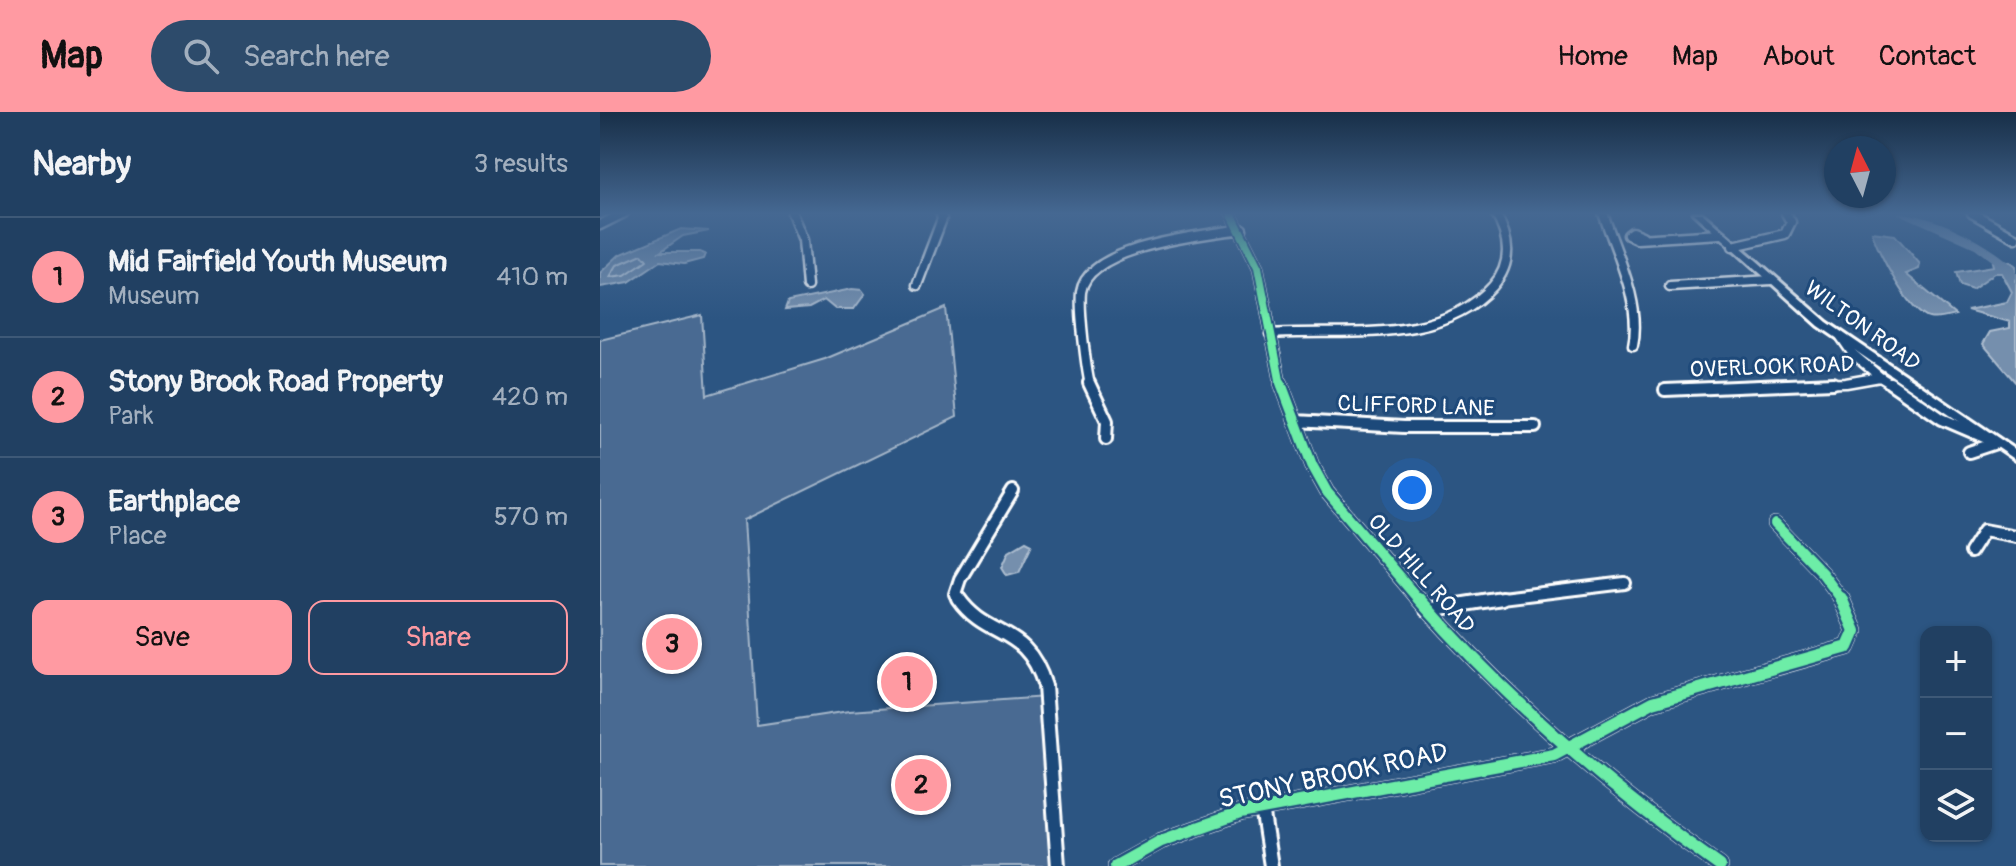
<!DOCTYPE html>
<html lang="en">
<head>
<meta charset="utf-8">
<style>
	:root { --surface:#214062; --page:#2d4b6b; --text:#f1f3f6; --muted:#a2afbe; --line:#3e5977; --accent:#ff9aa2 }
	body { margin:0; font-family:Pangolin,sans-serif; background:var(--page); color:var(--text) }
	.controls { position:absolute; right:24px; bottom:24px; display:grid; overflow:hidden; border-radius:16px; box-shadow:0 2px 6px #0004 }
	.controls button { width:72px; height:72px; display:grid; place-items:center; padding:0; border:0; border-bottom:2px solid var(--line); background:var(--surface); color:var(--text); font:40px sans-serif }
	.compass { position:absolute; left:1224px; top:24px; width:72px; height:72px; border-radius:50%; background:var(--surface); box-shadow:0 2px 6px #0004; rotate:354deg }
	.you { position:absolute; left:812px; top:378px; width:28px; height:28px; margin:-20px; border:6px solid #fff; border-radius:50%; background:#1a73e8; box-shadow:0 0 0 12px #1a73e833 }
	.badge { display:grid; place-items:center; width:52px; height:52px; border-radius:50%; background:var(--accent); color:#111; font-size:26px; font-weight:700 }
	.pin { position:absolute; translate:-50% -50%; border:4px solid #fff; box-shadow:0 2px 8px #0006 }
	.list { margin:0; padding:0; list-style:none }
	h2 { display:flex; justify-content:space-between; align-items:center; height:104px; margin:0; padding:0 32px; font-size:34px }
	h2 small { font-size:26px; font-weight:400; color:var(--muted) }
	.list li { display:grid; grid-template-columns:52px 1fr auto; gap:24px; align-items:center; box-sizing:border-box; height:120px; padding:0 32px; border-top:2px solid var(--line) }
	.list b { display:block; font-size:30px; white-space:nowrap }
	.list p { margin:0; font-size:26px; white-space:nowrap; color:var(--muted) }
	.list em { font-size:26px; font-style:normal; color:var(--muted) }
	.actions { display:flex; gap:16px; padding:24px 32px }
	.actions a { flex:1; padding:18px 0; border:2px solid var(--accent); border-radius:16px; text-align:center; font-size:28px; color:var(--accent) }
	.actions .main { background:var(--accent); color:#111 }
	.icon { flex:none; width:44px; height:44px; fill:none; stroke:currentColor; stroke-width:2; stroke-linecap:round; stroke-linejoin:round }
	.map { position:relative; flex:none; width:1416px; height:754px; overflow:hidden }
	header { display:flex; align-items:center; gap:48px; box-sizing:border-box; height:112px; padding:0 40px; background:var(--accent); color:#111 }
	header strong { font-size:38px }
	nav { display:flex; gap:44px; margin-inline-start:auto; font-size:28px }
	.search { width:560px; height:72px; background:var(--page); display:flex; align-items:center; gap:20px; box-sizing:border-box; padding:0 28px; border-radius:44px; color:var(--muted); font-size:30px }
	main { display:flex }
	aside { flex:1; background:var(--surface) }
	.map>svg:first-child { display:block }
	.green { fill:#486b92; stroke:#a4b5c8; stroke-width:2 }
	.water { fill:#748fad; stroke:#acbcce; stroke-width:2 }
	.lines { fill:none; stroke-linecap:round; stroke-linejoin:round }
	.shore { stroke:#c7d2de; stroke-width:2 }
	.river { fill:#748fad; fill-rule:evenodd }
	.minor-far2-casing { stroke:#fff; stroke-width:13 }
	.minor-far1-casing { stroke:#fff; stroke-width:16 }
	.minor-casing { stroke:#fff; stroke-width:18 }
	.major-casing { stroke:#fff; stroke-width:6 }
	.minor-far2 { stroke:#1f4a7a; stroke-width:8 }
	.minor-far1 { stroke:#1f4a7a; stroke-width:10 }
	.minor { stroke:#1f4a7a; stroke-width:12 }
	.major { fill:#1f4a7a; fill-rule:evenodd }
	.cycleway-far2-casing { stroke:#1f4a7a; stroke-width:12 }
	.cycleway-far1-casing { stroke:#1f4a7a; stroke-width:15 }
	.cycleway-casing { stroke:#1f4a7a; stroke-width:17 }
	.cycleway-far2 { stroke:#6deda7; stroke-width:8 }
	.cycleway-far1 { stroke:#6deda7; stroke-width:10 }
	.cycleway { stroke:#6deda7; stroke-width:12 }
	.labels { text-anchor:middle; stroke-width:6; stroke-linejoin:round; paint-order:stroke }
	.street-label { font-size:22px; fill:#fff; stroke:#1f4a7a }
	.near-street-label { font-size:26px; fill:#fff; stroke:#1f4a7a }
</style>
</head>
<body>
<header>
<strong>Map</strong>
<div class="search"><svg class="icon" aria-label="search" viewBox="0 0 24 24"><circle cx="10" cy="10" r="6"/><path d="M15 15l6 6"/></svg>Search here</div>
<nav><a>Home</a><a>Map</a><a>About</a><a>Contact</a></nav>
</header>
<main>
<aside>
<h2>Nearby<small>3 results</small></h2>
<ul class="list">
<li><span class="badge">1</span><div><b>Mid Fairfield Youth Museum</b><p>Museum</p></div><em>410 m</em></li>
<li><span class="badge">2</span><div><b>Stony Brook Road Property</b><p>Park</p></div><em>420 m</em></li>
<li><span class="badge">3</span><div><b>Earthplace</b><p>Place</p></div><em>570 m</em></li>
</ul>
<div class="actions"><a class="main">Save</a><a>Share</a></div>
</aside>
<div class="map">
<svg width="1416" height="754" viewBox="0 0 1416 754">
	<rect width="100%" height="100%" fill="#2c5582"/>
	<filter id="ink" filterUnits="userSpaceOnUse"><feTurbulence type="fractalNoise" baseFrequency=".0125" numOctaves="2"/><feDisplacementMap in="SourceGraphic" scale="16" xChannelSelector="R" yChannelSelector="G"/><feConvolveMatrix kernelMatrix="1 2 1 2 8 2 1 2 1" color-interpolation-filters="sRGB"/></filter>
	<g filter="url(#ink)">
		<path class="green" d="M346,196L357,305L144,408L157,613L249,599L446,585L457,754H0V228L102,203L107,283L225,247Z"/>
		<path class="water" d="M81,117L109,119L83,124L60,140H100L105,142L103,147L84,152L60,149L29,170L0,175V161L19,143Z
			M1272,120L1295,123L1320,152L1319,157L1306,162L1355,203C1347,205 1337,208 1329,206C1309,201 1277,139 1272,120Z
			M1393,150H1411L1416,154V271L1383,232L1390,220L1410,216V210L1367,198L1407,190L1412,180L1402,161H1395L1372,177L1360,173L1356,160L1394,154Z
			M252,177L262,178L265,182L254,197H235L224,188L209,196L185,198L188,190Z
			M426,429L432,432L419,460L407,463L402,455L409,439Z"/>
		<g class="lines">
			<path class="shore" d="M42,142L47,148L25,163L10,165L17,153Z"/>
			<path class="river" d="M1297,101C1331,101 1393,132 1416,157V167L1375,136Z"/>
			<defs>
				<path id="minor-far2" d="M192,101L203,128L207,174
					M631,101L658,155L681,273
					M1003,101C1016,141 1042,191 1033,233
					M1372,101L1416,126
					M0,113L24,101
					M1042,124L1032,120L1028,123L1037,127L1120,122
					M1133,134L1185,122L1191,110L1186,101
					M317,173L342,107L341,101
					M1070,174L1171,168
					M670,222C741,217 840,234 893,174C913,151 910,126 895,101
					M1280,265L1293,273
					M490,273C486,256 479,198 481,180C488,133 605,123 642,117
					M1181,273L1246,271L1280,265L1252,241L1241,225"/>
				<path id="minor-far1" d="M489,271L507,309L506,327
					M681,271L712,353L727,380L819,488
					M1290,271L1342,307L1391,328
					M1065,278L1233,271
					M695,309L804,315H935
					M1369,340L1396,331
					M1175,412L1222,461L1242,488
					M1370,440L1384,418L1416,424
					M359,488L355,482L360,467L413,379
					M885,488L1025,471"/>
				<path id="minor" d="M358,486C388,529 426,511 445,574L458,754
					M818,486C907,588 1009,676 1120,754
					M827,498L902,486
					M662,696L671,754
					M516,754L561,729L640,701L954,643L1053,590L1248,535L1255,519L1241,486"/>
				<path id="major" d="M1093,101H1102L1227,210L1416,338V348L1219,214Z"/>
			</defs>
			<use href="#minor-far2" class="minor-far2-casing"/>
			<use href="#minor-far1" class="minor-far1-casing"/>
			<use href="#minor" class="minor-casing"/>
			<use href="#major" class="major-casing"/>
			<use href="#minor-far2" class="minor-far2"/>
			<use href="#minor-far1" class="minor-far1"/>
			<use href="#minor" class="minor"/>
			<use href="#major" class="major"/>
			<defs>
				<path id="cycleway-far2" d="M631,101L658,155L681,273"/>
				<path id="cycleway-far1" d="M681,271L712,353L727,380L819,488
					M1175,412L1222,461L1242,488"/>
				<path id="cycleway" d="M818,486C907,588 1009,676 1120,754
					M516,754L561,729L640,701L954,643L1053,590L1248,535L1255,519L1241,486"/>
			</defs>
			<use href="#cycleway-far2" class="cycleway-far2-casing"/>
			<use href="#cycleway-far1" class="cycleway-far1-casing"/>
			<use href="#cycleway" class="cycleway-casing"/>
			<use href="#cycleway-far2" class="cycleway-far2"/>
			<use href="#cycleway-far1" class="cycleway-far1"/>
			<use href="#cycleway" class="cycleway"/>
		</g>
	</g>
	<linearGradient id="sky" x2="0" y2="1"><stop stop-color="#182f48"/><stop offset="0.49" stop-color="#456892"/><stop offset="1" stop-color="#456892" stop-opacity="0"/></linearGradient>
	<rect width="1416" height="207" fill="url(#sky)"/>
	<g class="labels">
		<g class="street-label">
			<text transform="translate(1263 213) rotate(36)" y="8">WILTON ROAD</text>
			<text transform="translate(1172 254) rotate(-2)" y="8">OVERLOOK ROAD</text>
			<text transform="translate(816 293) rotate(2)" y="8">CLIFFORD LANE</text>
			<text transform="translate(822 461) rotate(49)" y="8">OLD HILL ROAD</text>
		</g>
		<g class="near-street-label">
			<text transform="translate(733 663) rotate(-12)" y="9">STONY BROOK ROAD</text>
		</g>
	</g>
</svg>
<div class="controls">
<button>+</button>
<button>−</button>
<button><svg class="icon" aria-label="layers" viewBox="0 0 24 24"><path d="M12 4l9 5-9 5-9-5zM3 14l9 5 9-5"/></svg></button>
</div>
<svg class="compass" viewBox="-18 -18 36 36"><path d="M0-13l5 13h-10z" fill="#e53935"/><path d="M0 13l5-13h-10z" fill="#a2afbe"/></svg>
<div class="you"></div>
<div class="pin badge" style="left:307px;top:570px">1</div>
<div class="pin badge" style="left:321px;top:673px">2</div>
<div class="pin badge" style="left:72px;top:532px">3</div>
</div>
</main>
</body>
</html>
